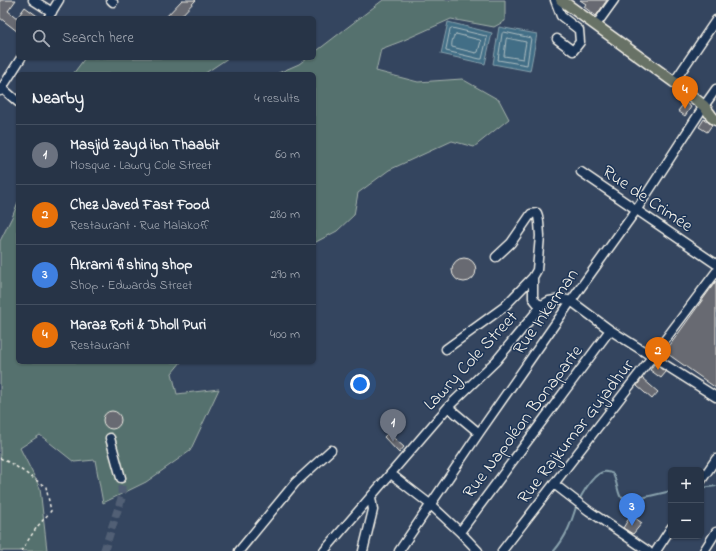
<!DOCTYPE html>
<html lang="en">
<head>
<meta charset="utf-8">
<style>
	:root { --surface:#273447; --page:#333f52; --text:#f1f3f6; --muted:#a4aab4; --line:#434f60; --accent:#ff9aa2 }
	body { margin:0; font-family:"Indie Flower",sans-serif; background:var(--page); color:var(--text) }
	.controls { position:absolute; right:12px; bottom:12px; display:grid; overflow:hidden; border-radius:6px; box-shadow:0 1px 3px #0004 }
	.controls button { width:36px; height:36px; display:grid; place-items:center; padding:0; border:0; border-bottom:1px solid var(--line); background:var(--surface); color:var(--text); font:20px sans-serif }
	.you { position:absolute; left:360px; top:384px; width:14px; height:14px; margin:-10px; border:3px solid #fff; border-radius:50%; background:#1a73e8; box-shadow:0 0 0 6px #1a73e833 }
	.badge { display:grid; place-items:center; width:26px; height:26px; border-radius:50%; background:var(--accent); color:#fff; font-size:13px; font-weight:700 }
	.pin { position:absolute; translate:-50% -33px; filter:drop-shadow(0 1px 2px #0008) }
	.pin::after { content:''; position:absolute; top:21px; width:14px; height:12px; background:inherit; clip-path:polygon(0 0,100% 0,50% 100%) }
	.list { margin:0; padding:0; list-style:none }
	h2 { display:flex; justify-content:space-between; align-items:center; height:52px; margin:0; padding:0 16px; font-size:17px }
	h2 small { font-size:13px; font-weight:400; color:var(--muted) }
	.list li { display:grid; grid-template-columns:26px 1fr auto; gap:12px; align-items:center; box-sizing:border-box; height:60px; padding:0 16px; border-top:1px solid var(--line) }
	.list b { display:block; font-size:15px; white-space:nowrap }
	.list p { margin:0; font-size:13px; white-space:nowrap; color:var(--muted) }
	.list em { font-size:13px; font-style:normal; color:var(--muted) }
	.icon { flex:none; width:22px; height:22px; fill:none; stroke:currentColor; stroke-width:2; stroke-linecap:round; stroke-linejoin:round }
	.map { position:relative; flex:none; width:716px; height:551px; overflow:hidden }
	.search { position:absolute; background:var(--surface); box-shadow:0 1px 3px #0004; left:16px; top:16px; width:300px; height:44px; display:flex; align-items:center; gap:10px; box-sizing:border-box; padding:0 14px; border-radius:6px; color:var(--muted); font-size:15px }
	.panel { position:absolute; background:var(--surface); box-shadow:0 1px 3px #0004; left:16px; top:72px; width:300px; height:292px; border-radius:6px }
	.map>svg:first-child { display:block }
	.green { fill:#54716e; stroke:#a4b1ab }
	.water { fill:#426e86; stroke:#89a2ad }
	.lines { fill:none; stroke-linecap:round; stroke-linejoin:round }
	.shore { stroke:#adbdc1; stroke-width:1 }
	.stream { stroke:#89a2ad; stroke-width:2 }
	.building { fill:#686b72; stroke:#f4f1e8 }
	.minor-tunnel { stroke:#515f74; stroke-width:8; stroke-dasharray:8 4; stroke-linecap:butt }
	.minor-casing { stroke:#f4f1e8; stroke-width:11 }
	.major-casing { stroke:#f4f1e8; stroke-width:13 }
	.path { stroke:#f4f1e8; stroke-width:1.5; stroke-dasharray:3 3; stroke-linecap:butt }
	.minor { stroke:#1d3557; stroke-width:8 }
	.major { stroke:#687266; stroke-width:10 }
	.labels { text-anchor:middle; stroke-width:3; stroke-linejoin:round; paint-order:stroke }
	.street-label { font-size:18px; fill:#f4f1e8; stroke:#1d3557 }
</style>
</head>
<body>
<div class="map">
<svg width="716" height="551" viewBox="0 0 716 551">
	<rect width="100%" height="100%" fill="#34455f"/>
	<filter id="ink" filterUnits="userSpaceOnUse"><feTurbulence type="fractalNoise" baseFrequency=".025" numOctaves="2"/><feDisplacementMap in="SourceGraphic" scale="8" xChannelSelector="R" yChannelSelector="G"/><feConvolveMatrix kernelMatrix="1 2 1 2 8 2 1 2 1" color-interpolation-filters="sRGB"/></filter>
	<g filter="url(#ink)">
		<path class="green" d="M383,0H505V21L494,27L451,19L402,41L381,49L376,71L418,82L462,79L499,100L509,119L474,147L452,141L389,170L358,193L354,215L337,231L314,243V74H276L299,64L307,58H314V53Z
			M85,58H228L204,74H73Z
			M18,202V362H181L172,373L177,394L219,389L190,451L146,482L103,503L95,460L74,462L40,435L20,448L40,488L47,550L46,551H0V241L13,215Z"/>
		<path class="water" d="M448,22L492,33L485,64L441,54Z
			M499,27L537,34L530,71L493,64Z"/>
		<g class="lines">
			<path class="shore" d="M452,28L486,36L487,38L482,59H480L446,51V49L450,29Z
				M504,32L531,38L527,65L498,60L502,34Z
				M456,34L480,40L481,41L478,52L476,53L452,47C451,44 453,35 456,34Z
				M507,38L526,42L523,59L504,56L506,40Z"/>
			<path class="stream" d="M701,488L716,486
				M579,500C584,491 595,470 607,472C610,472 611,473 613,474C617,482 617,489 620,496L629,499H637L671,491
				M554,551C567,536 571,523 577,504"/>
		</g>
		<path class="building" d="M0,0H16L8,11L17,18L25,7L40,18H17L18,32L0,18Z
			M182,0H196L179,18H165Z
			M580,0H607L596,16L584,7L586,4Z
			M685,102L691,107L685,116L678,111Z
			M704,119L712,125L707,132L699,127Z
			M452 270a12 12 0 1 1 24 0a12 12 0 1 1-24 0Z
			M716,281V388L665,352Z
			M654,364L666,372L661,378L650,370Z
			M642,378L658,392L652,399L637,386Z
			M103 420a9 9 0 1 1 18 0a9 9 0 1 1-18 0Z
			M388,433L404,447L399,453L384,437Z
			M631,515L642,523L633,534L623,528Z"/>
		<g class="lines">
			<path class="minor-tunnel" d="M104,551L122,497L121,478"/>
			<defs>
				<path id="minor" d="M33,0L52,12
					M111,0L113,2
					M555,0L561,16L579,30L580,42L573,51L557,39
					M48,18L59,0
					M596,25L614,0
					M674,82L716,20
					M2,88L18,102
					M0,91L21,58
					M581,172L716,264
					M533,277V298L537,303L542,305
					M446,349L504,307L533,277L537,270L540,236L539,222L538,216L537,213L531,214L511,243L496,257
					M448,407L479,433
					M110,438L121,478
					M391,474L431,505L460,532L478,551
					M701,481L716,459
					M554,484L589,511L648,551
					M460,532L610,330
					M239,551L295,483L331,450
					M324,551L448,407L496,361L542,305L549,301L555,300L563,299L571,301L610,330L716,397
					M363,551L373,510L371,497
					M399,551L479,433L571,301L637,209L704,106L716,89
					M502,551L652,357L716,272
					M656,551L671,528
					M704,551L716,532"/>
				<path id="major" d="M561,0L674,82L704,106L713,118L716,120"/>
			</defs>
			<use href="#minor" class="minor-casing"/>
			<use href="#major" class="major-casing"/>
			<path class="path" d="M0,458L14,465L46,487L51,511L37,527L21,551"/>
			<use href="#minor" class="minor"/>
			<use href="#major" class="major"/>
		</g>
	</g>
	<g class="labels">
		<g class="street-label">
			<text transform="translate(648 198) rotate(34)" y="6">Rue de Crimée</text>
			<text transform="translate(545 311) rotate(-55)" y="6">Rue Inkerman</text>
			<text transform="translate(470 360) rotate(-47)" y="6">Lawry Cole Street</text>
			<text transform="translate(522 421) rotate(-53)" y="6">Rue Napoléon Bonaparte</text>
			<text transform="translate(575 431) rotate(-52)" y="6">Rue Rajkumar Gujadhur</text>
		</g>
	</g>
</svg>
<div class="controls">
<button>+</button>
<button>−</button>
</div>
<div class="you"></div>
<div class="pin badge" style="left:393px;top:442px;background:#6b7280">1</div>
<div class="pin badge" style="left:658px;top:370px;background:#e8710a">2</div>
<div class="pin badge" style="left:632px;top:526px;background:#3f7fe0">3</div>
<div class="pin badge" style="left:685px;top:109px;background:#e8710a">4</div>
<div class="search"><svg class="icon" aria-label="search" viewBox="0 0 24 24"><circle cx="10" cy="10" r="6"/><path d="M15 15l6 6"/></svg>Search here</div>
<section class="panel">
<h2>Nearby<small>4 results</small></h2>
<ul class="list">
<li><span class="badge" style="background:#6b7280">1</span><div><b>Masjid Zayd ibn Thaabit</b><p>Mosque · Lawry Cole Street</p></div><em>60 m</em></li>
<li><span class="badge" style="background:#e8710a">2</span><div><b>Chez Javed Fast Food</b><p>Restaurant · Rue Malakoff</p></div><em>280 m</em></li>
<li><span class="badge" style="background:#3f7fe0">3</span><div><b>Akrami fishing shop</b><p>Shop · Edwards Street</p></div><em>290 m</em></li>
<li><span class="badge" style="background:#e8710a">4</span><div><b>Maraz Roti &amp; Dholl Puri</b><p>Restaurant</p></div><em>400 m</em></li>
</ul>
</section>
</div>
</body>
</html>
